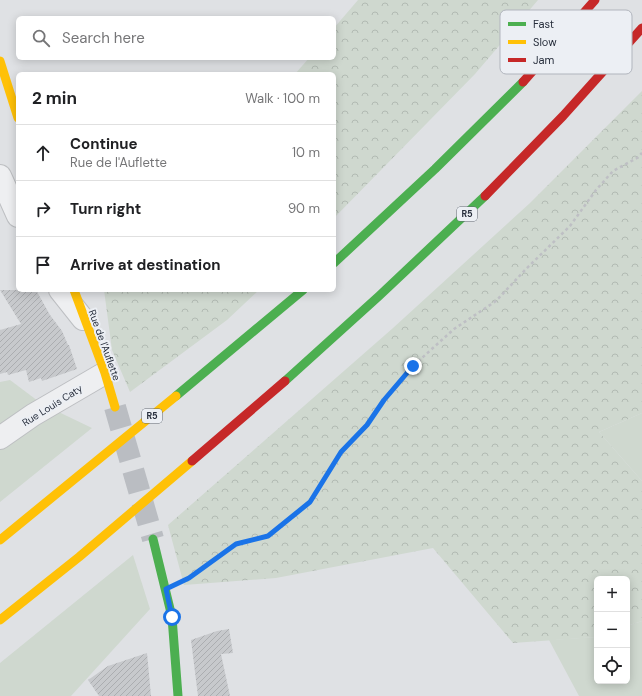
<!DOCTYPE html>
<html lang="en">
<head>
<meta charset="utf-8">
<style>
	:root { --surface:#fff; --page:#f2f2f2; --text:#202124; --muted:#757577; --line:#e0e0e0 }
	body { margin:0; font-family:"DM Sans",sans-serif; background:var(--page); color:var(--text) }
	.controls { position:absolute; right:12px; bottom:12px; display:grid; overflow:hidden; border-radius:6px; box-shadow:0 2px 10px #0003 }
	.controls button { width:36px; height:36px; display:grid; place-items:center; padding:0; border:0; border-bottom:1px solid var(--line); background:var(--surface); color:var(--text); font:20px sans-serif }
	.stop { position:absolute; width:12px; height:12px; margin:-9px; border:3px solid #1a73e8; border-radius:50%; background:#fff }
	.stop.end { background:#1a73e8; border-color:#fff; box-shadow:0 1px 4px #0008 }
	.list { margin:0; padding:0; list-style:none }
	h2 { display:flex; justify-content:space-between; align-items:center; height:52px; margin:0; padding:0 16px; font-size:17px }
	h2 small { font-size:13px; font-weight:400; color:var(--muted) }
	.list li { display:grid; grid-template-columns:26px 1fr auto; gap:12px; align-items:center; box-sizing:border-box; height:56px; padding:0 16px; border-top:1px solid var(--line) }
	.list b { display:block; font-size:15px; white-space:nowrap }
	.list p { margin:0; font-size:13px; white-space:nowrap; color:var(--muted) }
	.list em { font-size:13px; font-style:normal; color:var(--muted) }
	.icon { flex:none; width:22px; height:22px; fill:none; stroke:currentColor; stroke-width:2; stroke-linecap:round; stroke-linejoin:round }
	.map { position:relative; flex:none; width:642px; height:696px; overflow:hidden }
	.search { position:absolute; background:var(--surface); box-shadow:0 2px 10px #0003; left:16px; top:16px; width:320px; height:44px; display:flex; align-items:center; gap:10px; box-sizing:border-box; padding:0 14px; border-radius:6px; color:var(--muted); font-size:15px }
	.panel { position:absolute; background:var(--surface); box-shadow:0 2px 10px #0003; left:16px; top:72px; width:320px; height:220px; border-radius:6px }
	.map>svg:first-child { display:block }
	.green { fill:#cfd8cf }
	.forest { fill:url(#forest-crowns) }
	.building { fill:url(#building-hatch) }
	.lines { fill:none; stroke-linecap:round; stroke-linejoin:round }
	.secondary-tunnel { stroke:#babdc2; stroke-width:22; stroke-dasharray:22 11; stroke-linecap:butt }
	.street-casing { stroke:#bdbfc2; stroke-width:24 }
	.path { stroke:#bebfc4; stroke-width:2.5; stroke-dasharray:3 3; stroke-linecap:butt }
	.street { stroke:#eeeff1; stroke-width:22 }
	.fast { stroke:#4caf50; stroke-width:9 }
	.slow { stroke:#ffc107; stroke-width:9 }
	.jam { stroke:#c62828; stroke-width:9 }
	.route { stroke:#1a73e8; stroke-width:5 }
	.labels { text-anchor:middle; stroke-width:4; stroke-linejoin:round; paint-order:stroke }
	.shield { fill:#eceff4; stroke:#626873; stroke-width:1 }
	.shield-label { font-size:9px; font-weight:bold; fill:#272e3c }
	.street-label { font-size:10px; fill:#272e3c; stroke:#eceff4 }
	.key { fill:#eceff4; stroke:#b1b5bd; stroke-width:1 }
	.key-label { font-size:11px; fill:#272e3c }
</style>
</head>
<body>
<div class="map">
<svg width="642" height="696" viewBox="0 0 642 696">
	<defs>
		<pattern id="forest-crowns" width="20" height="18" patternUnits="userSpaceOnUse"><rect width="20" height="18" fill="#cfd8cf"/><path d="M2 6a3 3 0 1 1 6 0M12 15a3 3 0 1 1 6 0" fill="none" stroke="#b2bab3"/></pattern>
		<pattern id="building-hatch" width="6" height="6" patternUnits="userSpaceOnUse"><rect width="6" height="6" fill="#c7c9cc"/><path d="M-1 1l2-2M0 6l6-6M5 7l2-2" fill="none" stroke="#abadb0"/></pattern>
	</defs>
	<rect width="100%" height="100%" fill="#dfe1e4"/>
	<path class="green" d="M10,380L42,404L92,428L0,502V382Z
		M642,413V481L599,432Z
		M133,555L150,609L71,696H0V663Z
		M642,621V696H579L549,640L597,637V681H627V626Z"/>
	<path class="forest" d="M358,0H538L475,74L334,218V74H295L309,58H334V28Z
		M642,91V413L599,432L642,481V621L627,626V579H597V637L513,643L433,548L276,578L184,585L168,525L393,328L530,203Z
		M104,290H259L227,320L130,392L112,350Z"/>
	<path class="building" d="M0,290H36L50,315L62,331L68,345H69L77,369L42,381L41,378L29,382L26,370L8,375L7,372L0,374V330L21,324Z
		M229,629L233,653L221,654L230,696H198L191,640L217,631Z
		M147,653L151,696H99L88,680L108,666Z"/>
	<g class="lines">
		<path class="secondary-tunnel" d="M115,407L153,539"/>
		<defs>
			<path id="street" d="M0,176L18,216
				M60,290L83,319
				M0,438L33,415L105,373"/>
		</defs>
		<use href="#street" class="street-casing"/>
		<path class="path" d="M188,578L236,544L268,536L310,502L341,452L367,425L384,400L413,366L454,329L496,301L526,269L570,226L596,190L613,171L637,158L642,153"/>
		<use href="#street" class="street"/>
		<path class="fast" d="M334,263L435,169L523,82
			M285,381L379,296L485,196
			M176,396L303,290
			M153,539L172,617L178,696"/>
		<path class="slow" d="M0,61L18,118
			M74,290L105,373L115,407
			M0,540L176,396
			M0,620L79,557L192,461"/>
		<path class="jam" d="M523,82L595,0
			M485,196L563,116L642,28
			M192,461L285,381"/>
	</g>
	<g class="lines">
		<path class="route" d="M172,617L166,589L189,578L236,544L268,536L310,502L341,452L367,425L384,400L413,366"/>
	</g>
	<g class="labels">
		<g class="shield">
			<rect x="457" y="207" width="20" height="14" rx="3"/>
			<rect x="142" y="409" width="20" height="14" rx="3"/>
		</g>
		<g class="shield-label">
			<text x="467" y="217">R5</text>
			<text x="152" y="419">R5</text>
		</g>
		<g class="street-label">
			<text transform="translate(105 345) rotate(70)" y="4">Rue de l'Auflette</text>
			<text transform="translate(52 405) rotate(-32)" y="4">Rue Louis Caty</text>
		</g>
	</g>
	<rect x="500" y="10" width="132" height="64" rx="6" class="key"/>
	<rect x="508" y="22" width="18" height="4" fill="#4caf50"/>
	<rect x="508" y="40" width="18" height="4" fill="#ffc107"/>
	<rect x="508" y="58" width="18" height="4" fill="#c62828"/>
	<g class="key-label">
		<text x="533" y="28">Fast</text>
		<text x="533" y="46">Slow</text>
		<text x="533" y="64">Jam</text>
	</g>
</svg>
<div class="controls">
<button>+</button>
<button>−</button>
<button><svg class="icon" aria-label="locate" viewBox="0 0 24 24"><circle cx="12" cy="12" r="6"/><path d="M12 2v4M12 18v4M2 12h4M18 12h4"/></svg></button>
</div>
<div class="stop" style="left:172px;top:617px"></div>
<div class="stop end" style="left:413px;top:366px"></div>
<div class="search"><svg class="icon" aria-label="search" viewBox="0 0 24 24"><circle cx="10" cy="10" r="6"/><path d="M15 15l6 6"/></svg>Search here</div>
<section class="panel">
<h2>2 min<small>Walk · 100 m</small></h2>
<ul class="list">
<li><svg class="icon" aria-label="ahead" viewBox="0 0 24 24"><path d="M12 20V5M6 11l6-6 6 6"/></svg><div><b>Continue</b><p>Rue de l'Auflette</p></div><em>10 m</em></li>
<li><svg class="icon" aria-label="right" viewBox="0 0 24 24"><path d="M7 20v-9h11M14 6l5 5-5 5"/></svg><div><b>Turn right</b></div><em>90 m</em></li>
<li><svg class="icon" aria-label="arrive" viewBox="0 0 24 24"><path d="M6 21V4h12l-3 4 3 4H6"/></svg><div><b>Arrive at destination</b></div></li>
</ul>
</section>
</div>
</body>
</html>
